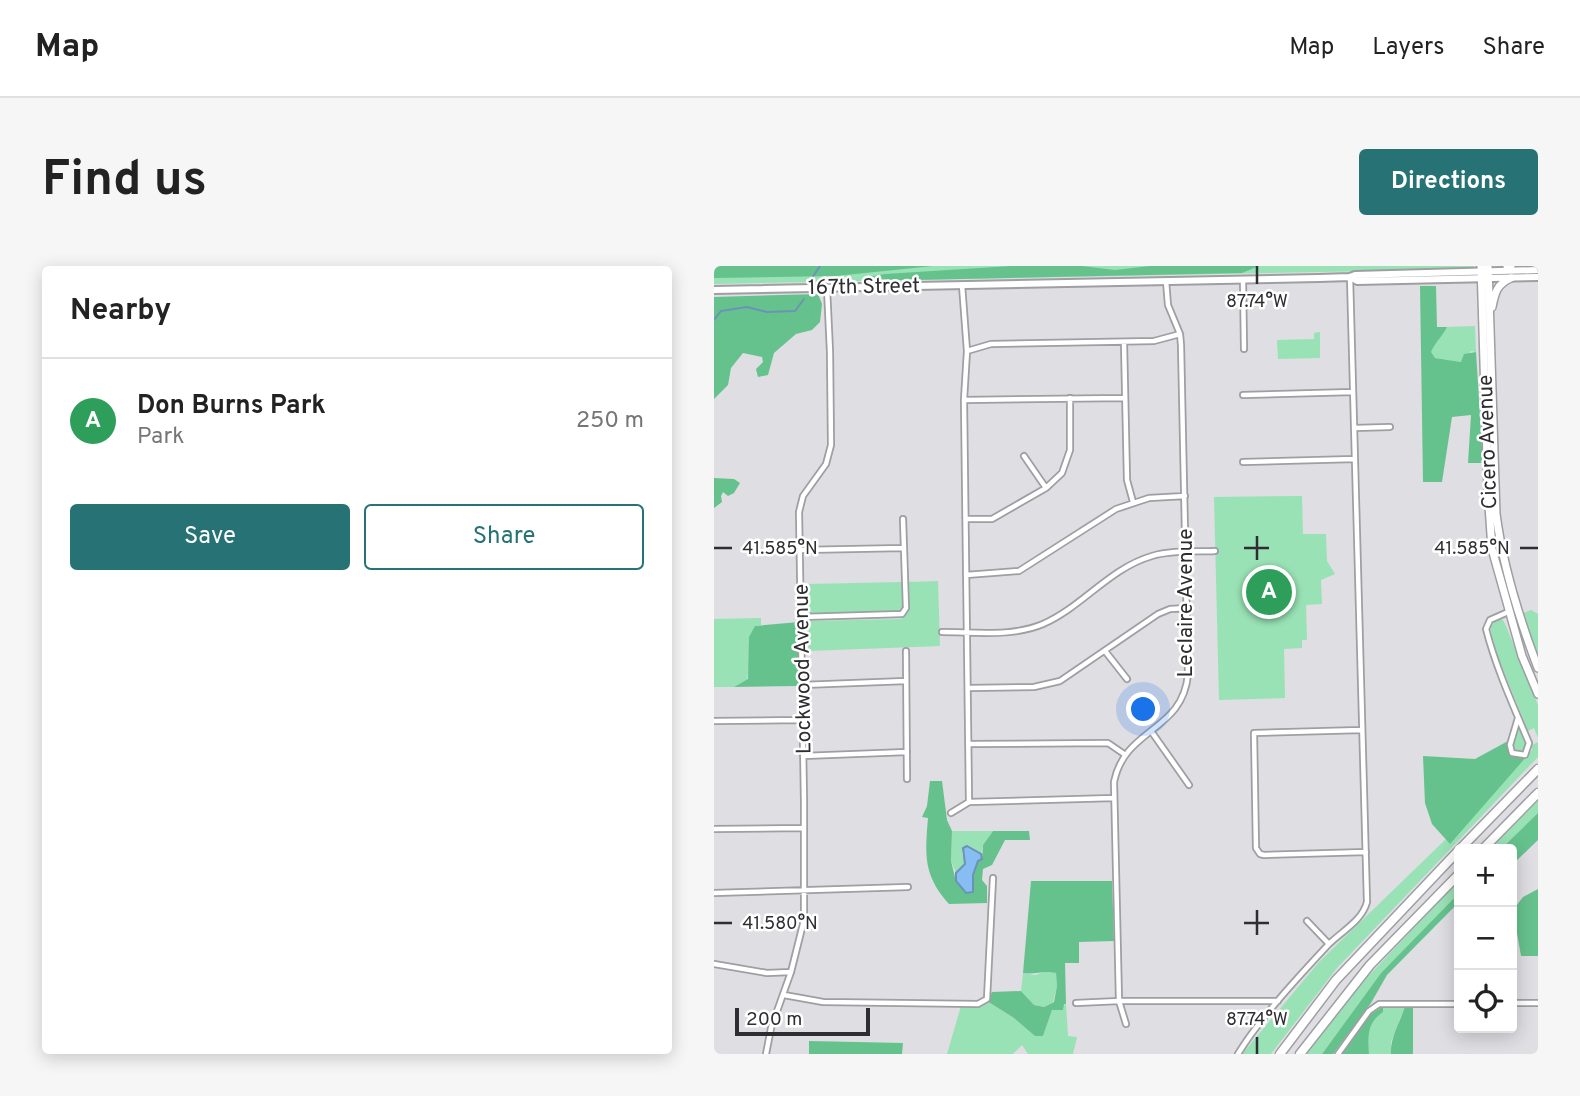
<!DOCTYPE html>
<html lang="en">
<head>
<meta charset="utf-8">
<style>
	:root { --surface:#fff; --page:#f6f6f6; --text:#222; --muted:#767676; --line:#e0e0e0; --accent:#277274 }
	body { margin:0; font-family:Overpass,sans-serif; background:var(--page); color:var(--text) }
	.controls { position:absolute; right:21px; bottom:21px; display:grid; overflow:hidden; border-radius:7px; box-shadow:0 4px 18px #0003 }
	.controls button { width:63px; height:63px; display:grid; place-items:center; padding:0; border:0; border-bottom:2px solid var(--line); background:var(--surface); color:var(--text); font:35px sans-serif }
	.scale { position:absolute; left:21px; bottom:18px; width:135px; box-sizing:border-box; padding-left:7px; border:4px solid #2e2e30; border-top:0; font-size:19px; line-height:24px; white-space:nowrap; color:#2e2e30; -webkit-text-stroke:5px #fff; paint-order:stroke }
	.you { position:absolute; left:430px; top:444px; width:24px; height:24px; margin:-18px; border:5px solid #fff; border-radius:50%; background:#1a73e8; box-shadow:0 0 0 10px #1a73e833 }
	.badge { display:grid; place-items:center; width:46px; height:46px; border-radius:50%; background:var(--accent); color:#fff; font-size:23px; font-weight:700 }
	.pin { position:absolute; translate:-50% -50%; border:4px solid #fff; box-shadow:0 2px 7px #0006 }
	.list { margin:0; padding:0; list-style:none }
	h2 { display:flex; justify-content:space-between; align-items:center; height:91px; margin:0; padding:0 28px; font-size:30px }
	h2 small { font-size:23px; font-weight:400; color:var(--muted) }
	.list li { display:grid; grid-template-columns:46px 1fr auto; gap:21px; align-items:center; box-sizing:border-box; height:126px; padding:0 28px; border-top:2px solid var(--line) }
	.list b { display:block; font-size:26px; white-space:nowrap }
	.list p { margin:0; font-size:23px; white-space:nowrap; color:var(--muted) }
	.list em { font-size:23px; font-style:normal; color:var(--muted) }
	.actions { display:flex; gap:14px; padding:21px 28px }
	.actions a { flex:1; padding:16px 0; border:2px solid var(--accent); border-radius:7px; text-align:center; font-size:24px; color:var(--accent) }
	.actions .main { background:var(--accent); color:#fff }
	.icon { flex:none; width:38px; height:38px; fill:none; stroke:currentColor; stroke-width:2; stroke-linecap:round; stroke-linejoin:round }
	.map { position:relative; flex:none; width:824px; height:788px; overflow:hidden; border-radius:7px }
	header { display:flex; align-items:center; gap:42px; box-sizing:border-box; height:98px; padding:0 35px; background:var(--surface); border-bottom:2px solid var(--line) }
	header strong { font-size:33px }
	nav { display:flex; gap:38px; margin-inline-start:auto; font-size:24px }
	.intro { display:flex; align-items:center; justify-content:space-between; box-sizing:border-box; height:168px; padding:0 42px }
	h1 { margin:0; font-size:49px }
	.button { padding:18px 32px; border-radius:7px; background:var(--accent); color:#fff; font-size:24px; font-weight:700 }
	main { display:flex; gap:42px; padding:0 42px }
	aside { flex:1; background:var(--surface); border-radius:7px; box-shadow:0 4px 18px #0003 }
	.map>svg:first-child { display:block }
	.green { fill:#99e2b5 }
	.forest { fill:#66c28d }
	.water { fill:#86bdf2; stroke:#6c92b8; stroke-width:2 }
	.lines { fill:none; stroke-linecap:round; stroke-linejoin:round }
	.stream { stroke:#6c92b8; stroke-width:2 }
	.minor-casing { stroke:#9e9ea3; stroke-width:8 }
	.secondary-casing { stroke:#9e9ea3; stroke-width:10 }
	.primary-casing { stroke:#9e9ea3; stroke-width:10 }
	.motorway-casing { stroke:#9e9ea3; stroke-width:11 }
	.minor { stroke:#fff; stroke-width:4.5 }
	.secondary { stroke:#fff; stroke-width:6 }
	.primary { stroke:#fff; stroke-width:7 }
	.motorway { stroke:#fff; stroke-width:8 }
	.ticks { fill:none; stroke:#2e2e30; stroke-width:2.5 }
	.labels { text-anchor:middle; stroke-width:5; stroke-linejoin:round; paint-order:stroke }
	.street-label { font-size:21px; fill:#2e2e30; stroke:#fff }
	.ticks-label { font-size:18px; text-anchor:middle; fill:#2e2e30; stroke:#fff; stroke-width:5; stroke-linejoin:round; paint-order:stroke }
</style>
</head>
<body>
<header>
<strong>Map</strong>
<nav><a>Map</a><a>Layers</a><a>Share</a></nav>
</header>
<div class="intro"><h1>Find us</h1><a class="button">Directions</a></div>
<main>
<aside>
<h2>Nearby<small></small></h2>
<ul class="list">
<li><span class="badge" style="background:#2e9e5b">A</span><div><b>Don Burns Park</b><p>Park</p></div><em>250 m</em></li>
</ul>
<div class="actions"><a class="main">Save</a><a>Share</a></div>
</aside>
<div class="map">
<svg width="824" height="788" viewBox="0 0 824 788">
	<rect width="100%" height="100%" fill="#dedee3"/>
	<path class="green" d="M0,0H761L754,3L0,18Z
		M761,60L762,86L757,85L747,96L721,92L716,86C721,76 729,70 733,61Z
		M606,66V92L564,93L563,74L600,73V67Z
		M588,230L589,268H612L613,295L621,308L607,314L608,338L592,339L593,374H588V382L570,383L571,432L505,434L500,231Z
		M224,315L226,380L94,385L95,355L187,353C198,344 195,329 195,316Z
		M188,316V341L185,346L94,348V318Z
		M817,344L824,348V396L807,350L809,347Z
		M47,352V359L41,360L33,414L20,421H0V353Z
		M783,353L789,354L792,360L824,439V472L820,462L814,465L783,389L776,361Z
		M805,459L812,475L811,484L805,487L799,484L798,477Z
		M824,476V491L623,702L557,788H528L605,696L732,573L736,577L814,489L818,484V479Z
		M824,534V547L787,583H776Z
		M238,565H279L269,579L267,588L253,580L248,587L251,598L242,607L237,595Z
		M745,614V627L667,707L608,788H592L645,720Z
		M333,705L342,706L343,720L339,736L330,741L320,739L307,725L309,707L321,709Z
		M273,735L300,752L322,770H329L338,744L352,738L354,770L363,771L359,788H314L308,779L299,788H233L247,740H266Z
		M669,740H691L677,776V788H655C654,770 653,757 669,746Z"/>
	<path class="forest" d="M0,0H219L122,10L0,12Z
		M297,0H368L401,4L436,0H545L528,7L153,15L154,11L171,8Z
		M706,20H722L723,61H733C729,70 721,76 717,86L721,92L747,96L750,88L762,86L769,197H754L757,149L738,151L728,216H709Z
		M104,28L108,38L106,56L98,64L82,68L60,87L54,109L44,111L42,103L49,96L48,91L29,87L17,102L14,119L0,133V31Z
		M0,212L20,213L26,217L20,227L14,230L9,226L7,230L8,236L0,242Z
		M85,356L84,420L20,421L34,413L35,371L41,360Z
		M794,475V485L798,490L808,492L814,489L736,578L718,558L711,537L709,490L761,493Z
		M216,515H228L233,554L238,565L237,595L242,615L259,625V609L264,595L268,593L269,579L279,565H315L316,574H291L278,599L269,603L268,614L273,620V637L235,638C209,609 211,589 214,552L208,551L213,540Z
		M824,547V574L801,596L800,613L798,616V583H787Z
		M317,615H398L400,675L365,676V697H351L352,738H350L349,744H338L329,770H321L300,752L273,735L278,726L307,725L320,739L330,741L340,736L343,720L342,707C329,704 321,709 309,707Z
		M824,623V690H807L799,644L809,631Z
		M745,627V636L673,709L657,737L619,788H608L667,707Z
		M669,740V746C653,757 654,770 655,788H626L653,751Z
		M691,740H699V788H677C676,771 686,757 691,740Z
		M95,775L189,777L188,788H95Z"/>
	<path class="water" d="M253,580L267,588L268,593L264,595L259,609V626L252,627L242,615V607L251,598L249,582Z"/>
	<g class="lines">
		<path class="stream" d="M98,12L106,0
			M0,54L7,45L33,41L53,46L81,45L90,33"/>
		<defs>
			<path id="minor" d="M529,14L530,83
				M248,19L253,85L250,134L255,536
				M410,76L413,214L419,236
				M253,85L277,78L440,75L466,68
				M529,129L639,126
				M250,134L411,132
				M640,162L676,161
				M310,190L332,222
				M529,196L641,193
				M252,253H278L332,222L348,207L356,184V132
				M87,284L190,282
				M252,309L305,305L402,243L435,232L471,230
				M794,346L776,354L772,363C782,402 799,439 815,477L811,489L798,487L796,479L804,452
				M87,351L188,348L192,342L189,253
				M228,366C261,366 299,371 329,358C368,341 396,302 438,290C458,284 481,286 501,285
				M192,385L193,513
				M391,385L413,413
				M88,419L192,415
				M255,422L320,421L346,415L444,348L456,343L473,342
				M0,455L88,454
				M648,464L540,467L542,582L546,588L550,589L652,586
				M437,465L475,519
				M256,478L394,477L410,488
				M89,490L193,486
				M237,547L255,536L400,532
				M0,563L90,562
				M0,627L194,621
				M593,655L615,678
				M0,698L53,707L77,706
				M70,729L109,736L264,738L273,733L279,612
				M362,737L405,735H564
				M798,737H824
				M412,758L405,735L400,516C411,461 469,466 474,408L467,79L466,68L454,39L452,15
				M52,788L57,762L77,706L90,654V534L85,246L89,230L112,198L117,179L116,86L113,22
				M524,788C545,753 586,709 614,679C628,665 648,655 653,636L636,11
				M624,788L655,745L665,738H745"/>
			<path id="secondary" d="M636,11L643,15L824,11
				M0,24L605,12L636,11L641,9L824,4"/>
			<path id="primary" d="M767,0L774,225L778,283L808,390L824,428
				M774,0L782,248C789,302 805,352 824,402
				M793,0H797
				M778,41C781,26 783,18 797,12"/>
			<path id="motorway" d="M746,583L824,503
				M769,583L824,527
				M566,788L622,714L745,584
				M586,788L656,699L745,608"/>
		</defs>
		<use href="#minor" class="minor-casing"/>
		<use href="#secondary" class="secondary-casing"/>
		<use href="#primary" class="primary-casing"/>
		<use href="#motorway" class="motorway-casing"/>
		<use href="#minor" class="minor"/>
		<use href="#secondary" class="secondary"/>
		<use href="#primary" class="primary"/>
		<use href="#motorway" class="motorway"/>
	</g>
	<path class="ticks" d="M543,0V18M543,270V294M0,282H18M530,282H555M806,282H824M543,644V669M0,657H18M530,657H555M543,771V788"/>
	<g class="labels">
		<g class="street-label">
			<text transform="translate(150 20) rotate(-1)" y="7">167th Street</text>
			<text transform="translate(773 176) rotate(-92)" y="7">Cicero Avenue</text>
			<text transform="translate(471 337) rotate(-90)" y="7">Leclaire Avenue</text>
			<text transform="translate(88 403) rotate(-91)" y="7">Lockwood Avenue</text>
		</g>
	</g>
	<g class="ticks-label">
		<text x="543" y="41">87.74°W</text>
		<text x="66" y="288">41.585°N</text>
		<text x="758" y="288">41.585°N</text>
		<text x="66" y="663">41.580°N</text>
		<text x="543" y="759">87.74°W</text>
	</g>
</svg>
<div class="controls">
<button>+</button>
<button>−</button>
<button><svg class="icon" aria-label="locate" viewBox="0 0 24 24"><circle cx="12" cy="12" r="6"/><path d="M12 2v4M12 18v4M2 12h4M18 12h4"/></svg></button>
</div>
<div class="scale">200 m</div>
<div class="you"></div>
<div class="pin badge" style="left:555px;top:326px;background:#2e9e5b">A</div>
</div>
</main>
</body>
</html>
